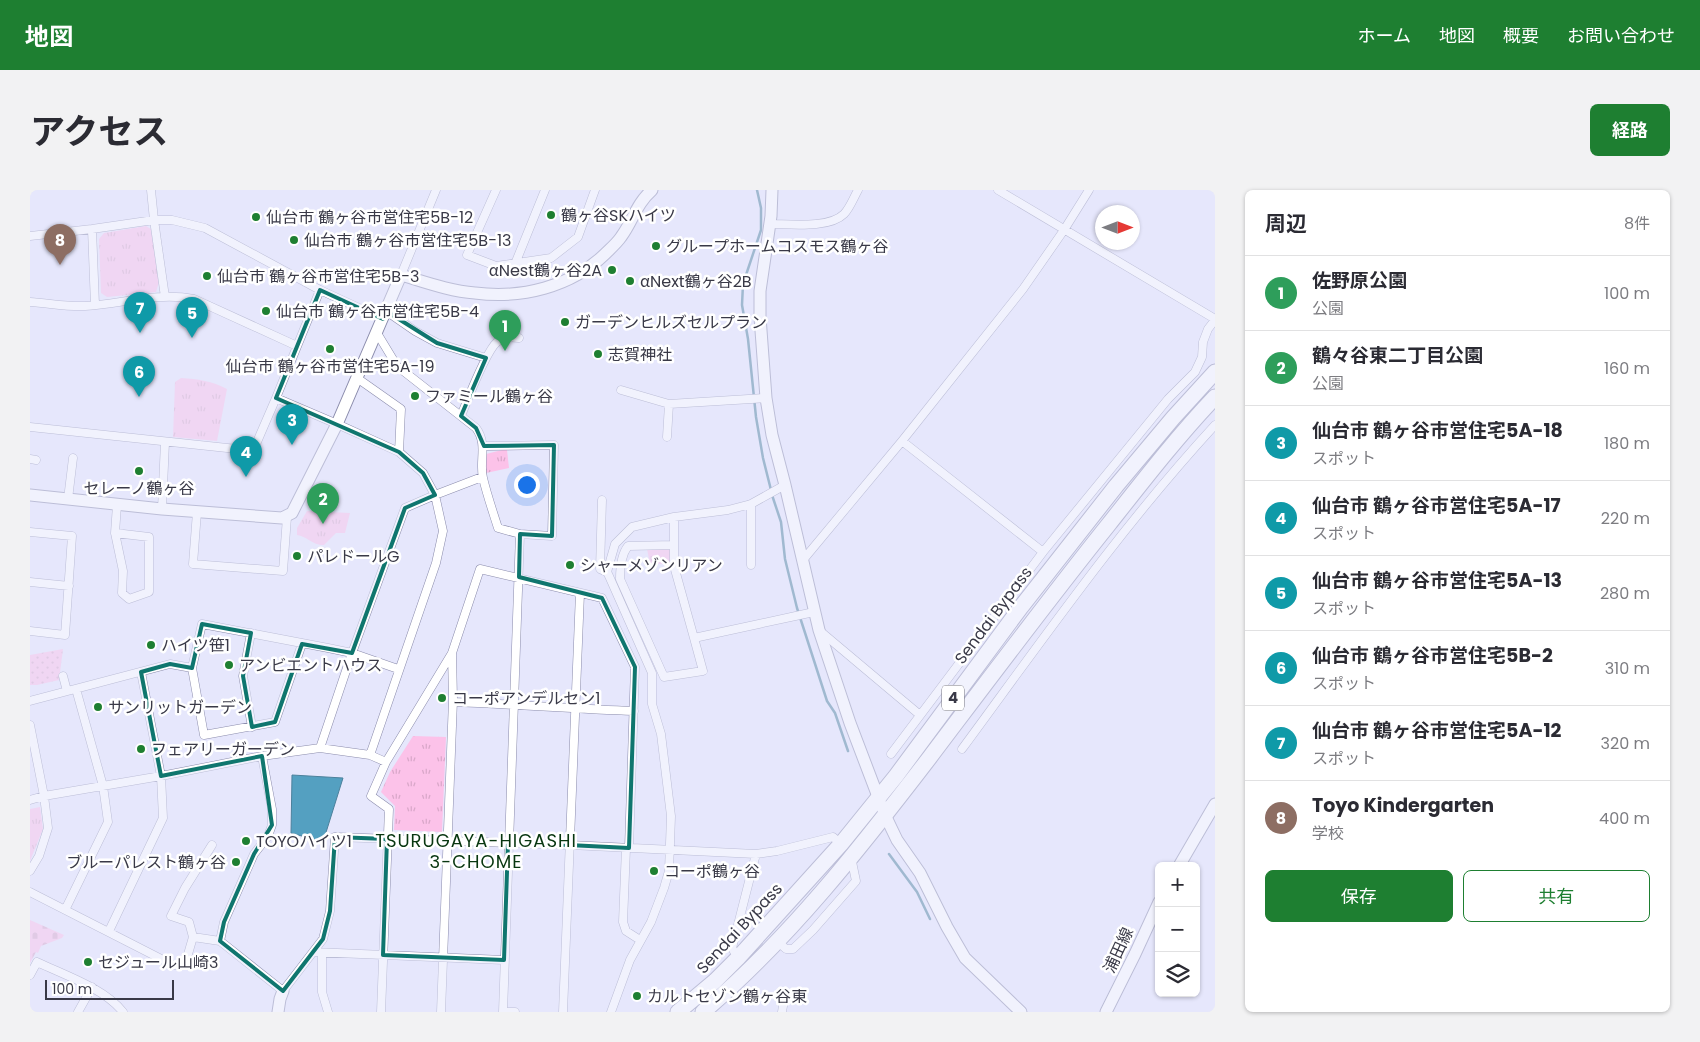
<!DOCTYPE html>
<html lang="ja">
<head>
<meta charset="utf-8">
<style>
	:root { --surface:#fff; --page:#f2f2f3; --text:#2b2b33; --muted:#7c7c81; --line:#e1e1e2; --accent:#1e7f31 }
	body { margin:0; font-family:Poppins,"Noto Sans JP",sans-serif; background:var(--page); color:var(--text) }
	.controls { position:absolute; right:15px; bottom:15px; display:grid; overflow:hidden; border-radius:8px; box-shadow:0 1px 4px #0004 }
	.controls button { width:45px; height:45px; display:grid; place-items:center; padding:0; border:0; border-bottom:1px solid var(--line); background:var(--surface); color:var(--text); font:25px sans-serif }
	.compass { position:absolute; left:1065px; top:15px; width:45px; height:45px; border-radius:50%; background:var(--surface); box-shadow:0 1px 4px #0004; rotate:90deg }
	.scale { position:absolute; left:15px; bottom:12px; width:129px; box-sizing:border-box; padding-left:5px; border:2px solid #393947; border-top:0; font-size:14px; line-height:18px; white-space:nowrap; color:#393947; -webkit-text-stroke:4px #fff; paint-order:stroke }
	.you { position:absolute; left:496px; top:294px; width:18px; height:18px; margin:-12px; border:4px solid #fff; border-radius:50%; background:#1a73e8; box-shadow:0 0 0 8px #1a73e833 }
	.badge { display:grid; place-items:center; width:32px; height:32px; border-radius:50%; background:var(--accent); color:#fff; font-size:16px; font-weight:700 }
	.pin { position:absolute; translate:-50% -41px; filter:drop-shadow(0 1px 2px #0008) }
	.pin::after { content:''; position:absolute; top:26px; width:18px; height:15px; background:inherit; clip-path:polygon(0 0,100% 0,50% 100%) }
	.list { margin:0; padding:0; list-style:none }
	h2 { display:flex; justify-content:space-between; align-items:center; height:65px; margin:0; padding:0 20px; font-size:21px }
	h2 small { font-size:16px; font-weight:400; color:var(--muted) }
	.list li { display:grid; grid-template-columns:32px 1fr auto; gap:15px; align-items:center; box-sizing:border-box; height:75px; padding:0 20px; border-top:1px solid var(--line) }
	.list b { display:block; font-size:19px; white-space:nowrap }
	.list p { margin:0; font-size:16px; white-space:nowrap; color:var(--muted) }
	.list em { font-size:16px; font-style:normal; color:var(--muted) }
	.actions { display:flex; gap:10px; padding:15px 20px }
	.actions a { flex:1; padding:11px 0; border:1px solid var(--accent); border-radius:8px; text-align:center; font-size:18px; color:var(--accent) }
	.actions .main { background:var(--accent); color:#fff }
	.icon { flex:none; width:28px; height:28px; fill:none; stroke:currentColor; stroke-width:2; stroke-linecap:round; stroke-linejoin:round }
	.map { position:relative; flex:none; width:1185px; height:822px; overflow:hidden; border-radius:8px }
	header { display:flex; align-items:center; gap:30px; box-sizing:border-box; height:70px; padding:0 25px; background:var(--accent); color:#fff }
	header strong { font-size:24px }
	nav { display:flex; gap:28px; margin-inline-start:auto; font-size:18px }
	.intro { display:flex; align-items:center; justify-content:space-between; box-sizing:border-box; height:120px; padding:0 30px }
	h1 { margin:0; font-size:35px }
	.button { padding:12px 22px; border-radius:8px; background:var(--accent); color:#fff; font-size:18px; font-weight:700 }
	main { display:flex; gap:30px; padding:0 30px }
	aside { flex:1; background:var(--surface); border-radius:8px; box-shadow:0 1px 4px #0004 }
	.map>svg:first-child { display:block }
	.grass { fill:url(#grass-dots) }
	.cemetery { fill:url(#cemetery-stones) }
	.park { fill:url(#park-tufts) }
	.water { fill:#54a0c1; stroke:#4c819c }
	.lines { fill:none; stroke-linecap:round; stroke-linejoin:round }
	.stream { stroke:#4c819c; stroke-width:2.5 }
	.street-casing { stroke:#8b8cac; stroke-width:9 }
	.secondary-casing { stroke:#8b8cac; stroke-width:13 }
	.highway-casing { stroke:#8b8cac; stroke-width:17 }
	.street { stroke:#fff; stroke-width:8 }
	.secondary { stroke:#fff; stroke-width:11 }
	.highway { stroke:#fff; stroke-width:15 }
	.marked { fill:none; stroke:#0f766e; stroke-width:4; stroke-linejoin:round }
	.poi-dot { fill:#1e7f31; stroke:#fff; stroke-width:2 }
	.labels { text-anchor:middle; stroke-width:5; stroke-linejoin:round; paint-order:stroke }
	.shield { fill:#fff; stroke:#74747e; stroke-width:1 }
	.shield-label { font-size:15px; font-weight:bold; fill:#393947 }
	.poi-label { font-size:16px; fill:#393947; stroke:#fff; text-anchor:start }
	.street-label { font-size:16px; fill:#393947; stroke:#fff }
	.neighbourhood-label { font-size:18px; letter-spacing:1px; fill:#083610; stroke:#fff }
</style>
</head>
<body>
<header>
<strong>地図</strong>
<nav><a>ホーム</a><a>地図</a><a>概要</a><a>お問い合わせ</a></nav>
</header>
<div class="intro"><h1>アクセス</h1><a class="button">経路</a></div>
<main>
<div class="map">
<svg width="1185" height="822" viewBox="0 0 1185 822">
	<defs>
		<pattern id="grass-dots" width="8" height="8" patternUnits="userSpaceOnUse" patternTransform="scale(1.25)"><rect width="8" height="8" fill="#fcc2e9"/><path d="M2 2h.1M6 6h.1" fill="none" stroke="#d9a7c9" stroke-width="1.8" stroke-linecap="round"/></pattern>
		<pattern id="cemetery-stones" width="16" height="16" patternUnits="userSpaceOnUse" patternTransform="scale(1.25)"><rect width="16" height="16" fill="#fcc2e9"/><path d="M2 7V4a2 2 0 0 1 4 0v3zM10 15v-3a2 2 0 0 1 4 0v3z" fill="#d9a7c9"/></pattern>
		<pattern id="park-tufts" width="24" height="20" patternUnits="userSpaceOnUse" patternTransform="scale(1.25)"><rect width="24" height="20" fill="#fcc2e9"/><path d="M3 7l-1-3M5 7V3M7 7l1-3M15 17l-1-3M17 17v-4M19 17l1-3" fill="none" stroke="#d9a7c9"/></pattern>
	</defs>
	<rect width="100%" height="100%" fill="#e6e7fc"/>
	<path class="grass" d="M33,459L29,490L7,495H0V465Z"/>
	<path class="cemetery" d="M0,730L34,745L32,748L11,756L8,763L6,762L0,773Z"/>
	<path class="park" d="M116,36L121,39L129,92L126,102L77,107L71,103L69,49L74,43Z
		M151,188C168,189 182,191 197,199L187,251L143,247L145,192Z
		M472,260H477L479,278L456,283V264Z
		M277,321L320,323L315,343H306L294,355C281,355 279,347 267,345V338Z
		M637,357L642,361V374H620L617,359Z
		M383,546L416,547L412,642L364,640L365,616L351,602L360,582Z
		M10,617L13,639L0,671V619Z"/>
	<path class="water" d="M262,585L313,588L293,652L261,643Z"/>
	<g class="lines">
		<path class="stream" d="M727,0L731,18V40L713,94L712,115L718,149L726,227L733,268L741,300
			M742,305L751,332L755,369L767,418L797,511L805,523L818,561
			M859,664L887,702L900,729"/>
		<defs>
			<path id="street" d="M466,0L437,65L466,76L521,68L548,47L565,0
				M968,0L1185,129
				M739,34C759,34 799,39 814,24C820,18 824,7 828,0
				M62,39L65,115
				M0,46L62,39L124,30L121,0
				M485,74L515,0
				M371,85L406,0
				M135,107L124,30H142L175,38L290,100L353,129
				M0,112C18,113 37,117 55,116C91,114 127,102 164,109L267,156
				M356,121L385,141L407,153L456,168
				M347,143L367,176L446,238C458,254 449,271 453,288C457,305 463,322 468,338L490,344L522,346L524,255L454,256
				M327,188L371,219L369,262
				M591,200L639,214L736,208
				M246,208L290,100
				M431,226C437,211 456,161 467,152C473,147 482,147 489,148
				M0,237L216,260L222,257L227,252L246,208L307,234L369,262L393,283L405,305L413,341L406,373L340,565
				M637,247L639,214
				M872,251L1013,362
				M0,269L6,270
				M38,309L43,268
				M572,310L570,379L577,382L579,386L622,483V514L631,544L641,626L639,681L634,698L621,732L600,770L581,822
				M132,319L135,252
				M167,322L163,374L253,381L257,327
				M644,327V355
				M0,342L42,346L35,445L0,441
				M85,343L119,347V402L99,409L92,403L93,381L85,343L87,315
				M773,370L872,251L993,99L1034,40L1059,0
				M721,375V314
				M577,382L585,354L602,337L644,327L698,320L721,314L755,295
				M0,392L39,396
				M790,441L890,525
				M221,443L213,486L222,537
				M664,448L673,481L634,487L590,389C590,378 591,365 598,356L644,355V376L664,448L784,422
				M272,454L245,532L174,545L162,478L172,434L298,458L322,463L368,479
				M33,486L37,501
				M0,511L140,474L162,478
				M423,512C483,514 544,519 604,521
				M0,535L14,606L18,638L9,666L0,681
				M290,558L322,463L375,318L405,305L452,287
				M932,559C1013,449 1092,336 1185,235
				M861,564L1013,362L1138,209L1165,182L1172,167L1173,152L1178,139L1185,130
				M0,610L14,606L131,586L232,566L290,558L340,565L356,572
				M596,658L593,732L596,741L610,750
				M0,702L143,775H152L156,771L163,747L190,751L253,801L293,749L300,721L305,647L540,655L726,664L747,661L803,647L811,654
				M35,720L78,632L73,596L46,499
				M79,741L133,628L131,586L111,482
				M163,747L159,732L141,726L155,698L182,655
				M190,751L194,732L224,664L238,646L242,635V619L232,566
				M747,751L756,759H763L783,740L826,691L821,667
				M283,762L474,770
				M292,763V802L298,822
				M708,768L702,758L726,664
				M0,785L7,772C34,785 74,798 93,822
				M48,822L62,797
				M351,822L359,619L341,606L356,572L422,463L450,379L572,408L605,477L599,658
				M411,822L423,510L422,463
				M473,822L490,344
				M473,822H485
				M533,822L550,403
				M752,822L754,810"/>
			<path id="secondary" d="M742,0L741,26L730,101V127L736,208L742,245L755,295L789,440L820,533L855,625L867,650L890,683L917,737L935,768L991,822
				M0,305L132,319L252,328L262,323L307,234L371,85C395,92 419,101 445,103C491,109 541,97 575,64C580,59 587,53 591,47C603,31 606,14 622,0
				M1149,676L1185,614
				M248,822L250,809L253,801
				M1076,822L1105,764L1129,712"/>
			<path id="highway" d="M648,822L685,791L708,768L811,654L866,586L991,417L1086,296L1143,228L1185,182
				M673,822C760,748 831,657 900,567C959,489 1018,410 1079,334C1113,291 1147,247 1185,207"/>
		</defs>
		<use href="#street" class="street-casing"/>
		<use href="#secondary" class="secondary-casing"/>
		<use href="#highway" class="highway-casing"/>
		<use href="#street" class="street"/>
		<use href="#secondary" class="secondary"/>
		<use href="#highway" class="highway"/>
	</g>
	<path d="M0 0H1185V822H0ZM290,100L353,129L356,121L407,153L456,168L431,226L446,238L454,256L524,255L522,346L490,344L489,387L572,408L605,477L599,658L478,652L474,770L353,765L357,649L305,647L300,721L293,749L253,801L190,751L194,732L224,664L242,635L232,566L131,586L111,482L140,474L162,478L172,434L221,443L213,486L222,537L245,532L272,454L322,463L375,318L405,305L393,283L369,262L246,208Z" fill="#e6e7fc" fill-opacity=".55" fill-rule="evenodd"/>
	<path class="marked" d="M290,100L353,129L356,121L407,153L456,168L431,226L446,238L454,256L524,255L522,346L490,344L489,387L572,408L605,477L599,658L478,652L474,770L353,765L357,649L305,647L300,721L293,749L253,801L190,751L194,732L224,664L242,635L232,566L131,586L111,482L140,474L162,478L172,434L221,443L213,486L222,537L245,532L272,454L322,463L375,318L405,305L393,283L369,262L246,208Z"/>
	<g class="poi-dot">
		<circle cx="521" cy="25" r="5"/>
		<circle cx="226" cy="27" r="5"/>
		<circle cx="264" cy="50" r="5"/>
		<circle cx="626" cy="56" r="5"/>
		<circle cx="582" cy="80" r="5"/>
		<circle cx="177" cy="86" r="5"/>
		<circle cx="600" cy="91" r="5"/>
		<circle cx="236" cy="121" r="5"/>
		<circle cx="535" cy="132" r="5"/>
		<circle cx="300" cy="159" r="5"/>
		<circle cx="568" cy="164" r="5"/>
		<circle cx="385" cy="206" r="5"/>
		<circle cx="109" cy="281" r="5"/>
		<circle cx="267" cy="366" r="5"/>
		<circle cx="540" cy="375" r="5"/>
		<circle cx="121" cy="455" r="5"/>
		<circle cx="199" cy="475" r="5"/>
		<circle cx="412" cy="508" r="5"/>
		<circle cx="68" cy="517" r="5"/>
		<circle cx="111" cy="559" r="5"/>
		<circle cx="216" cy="651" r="5"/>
		<circle cx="206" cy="672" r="5"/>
		<circle cx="624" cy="681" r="5"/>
		<circle cx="58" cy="772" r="5"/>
		<circle cx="607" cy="806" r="5"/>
	</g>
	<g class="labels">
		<rect class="shield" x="912" y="495.5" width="22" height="25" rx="4"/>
		<g class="shield-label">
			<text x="923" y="513">4</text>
		</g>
		<g class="poi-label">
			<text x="531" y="31">鶴ヶ谷SKハイツ</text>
			<text x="236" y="33">仙台市 鶴ヶ谷市営住宅5B-12</text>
			<text x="274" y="56">仙台市 鶴ヶ谷市営住宅5B-13</text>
			<text x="636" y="62">グループホームコスモス鶴ヶ谷</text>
			<text x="572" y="86" text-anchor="end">αNest鶴ヶ谷2A</text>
			<text x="187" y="92">仙台市 鶴ヶ谷市営住宅5B-3</text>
			<text x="610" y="97">αNext鶴ヶ谷2B</text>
			<text x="246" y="127">仙台市 鶴ヶ谷市営住宅5B-4</text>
			<text x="545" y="138">ガーデンヒルズセルプラン</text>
			<text x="578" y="170">志賀神社</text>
			<text x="300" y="182" text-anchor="middle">仙台市 鶴ヶ谷市営住宅5A-19</text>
			<text x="395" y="212">ファミール鶴ヶ谷</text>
			<text x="109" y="304" text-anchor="middle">セレーノ鶴ヶ谷</text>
			<text x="277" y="372">パレドールG</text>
			<text x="550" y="381">シャーメゾンリアン</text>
			<text x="131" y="461">ハイツ笹1</text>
			<text x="209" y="481">アンビエントハウス</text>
			<text x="422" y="514">コーポアンデルセン1</text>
			<text x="78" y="523">サンリットガーデン</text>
			<text x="121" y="565">フェアリーガーデン</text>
			<text x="226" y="657">TOYOハイツ1</text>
			<text x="196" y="678" text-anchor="end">ブルーパレスト鶴ヶ谷</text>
			<text x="634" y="687">コーポ鶴ヶ谷</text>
			<text x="68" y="778">セジュール山崎3</text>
			<text x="617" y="812">カルトセゾン鶴ヶ谷東</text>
		</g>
		<g class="street-label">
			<text transform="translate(963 425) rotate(-53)" y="6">Sendai Bypass</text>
			<text transform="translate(709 738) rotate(-47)" y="6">Sendai Bypass</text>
			<text transform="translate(1088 760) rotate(-65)" y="6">浦田線</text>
		</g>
		<g class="neighbourhood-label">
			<text x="446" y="657">TSURUGAYA-HIGASHI<tspan x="446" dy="21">3-CHOME</tspan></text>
		</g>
	</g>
</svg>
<div class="controls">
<button>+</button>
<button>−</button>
<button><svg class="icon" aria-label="layers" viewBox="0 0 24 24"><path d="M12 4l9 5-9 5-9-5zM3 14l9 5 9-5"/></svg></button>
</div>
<svg class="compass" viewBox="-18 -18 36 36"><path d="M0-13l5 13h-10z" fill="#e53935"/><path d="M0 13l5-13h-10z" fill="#7c7c81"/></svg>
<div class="scale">100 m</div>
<div class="you"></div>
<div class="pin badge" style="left:475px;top:161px;background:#2e9e5b">1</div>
<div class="pin badge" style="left:293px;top:334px;background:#2e9e5b">2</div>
<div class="pin badge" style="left:262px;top:255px;background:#0f9aa8">3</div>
<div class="pin badge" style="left:216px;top:287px;background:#0f9aa8">4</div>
<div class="pin badge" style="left:162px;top:148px;background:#0f9aa8">5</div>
<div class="pin badge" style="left:109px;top:207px;background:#0f9aa8">6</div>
<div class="pin badge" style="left:110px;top:143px;background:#0f9aa8">7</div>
<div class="pin badge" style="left:30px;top:75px;background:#8d6e63">8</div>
</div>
<aside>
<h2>周辺<small>8件</small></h2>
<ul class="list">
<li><span class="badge" style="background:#2e9e5b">1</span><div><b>佐野原公園</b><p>公園</p></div><em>100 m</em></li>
<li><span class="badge" style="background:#2e9e5b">2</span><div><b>鶴々谷東二丁目公園</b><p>公園</p></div><em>160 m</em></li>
<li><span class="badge" style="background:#0f9aa8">3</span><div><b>仙台市 鶴ヶ谷市営住宅5A-18</b><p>スポット</p></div><em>180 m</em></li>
<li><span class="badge" style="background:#0f9aa8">4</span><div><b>仙台市 鶴ヶ谷市営住宅5A-17</b><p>スポット</p></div><em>220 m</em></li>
<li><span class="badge" style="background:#0f9aa8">5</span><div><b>仙台市 鶴ヶ谷市営住宅5A-13</b><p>スポット</p></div><em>280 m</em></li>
<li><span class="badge" style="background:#0f9aa8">6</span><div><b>仙台市 鶴ヶ谷市営住宅5B-2</b><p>スポット</p></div><em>310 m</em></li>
<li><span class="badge" style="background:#0f9aa8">7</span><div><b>仙台市 鶴ヶ谷市営住宅5A-12</b><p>スポット</p></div><em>320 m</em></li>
<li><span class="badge" style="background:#8d6e63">8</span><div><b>Toyo Kindergarten</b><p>学校</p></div><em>400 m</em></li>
</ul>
<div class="actions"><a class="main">保存</a><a>共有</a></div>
</aside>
</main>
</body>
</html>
